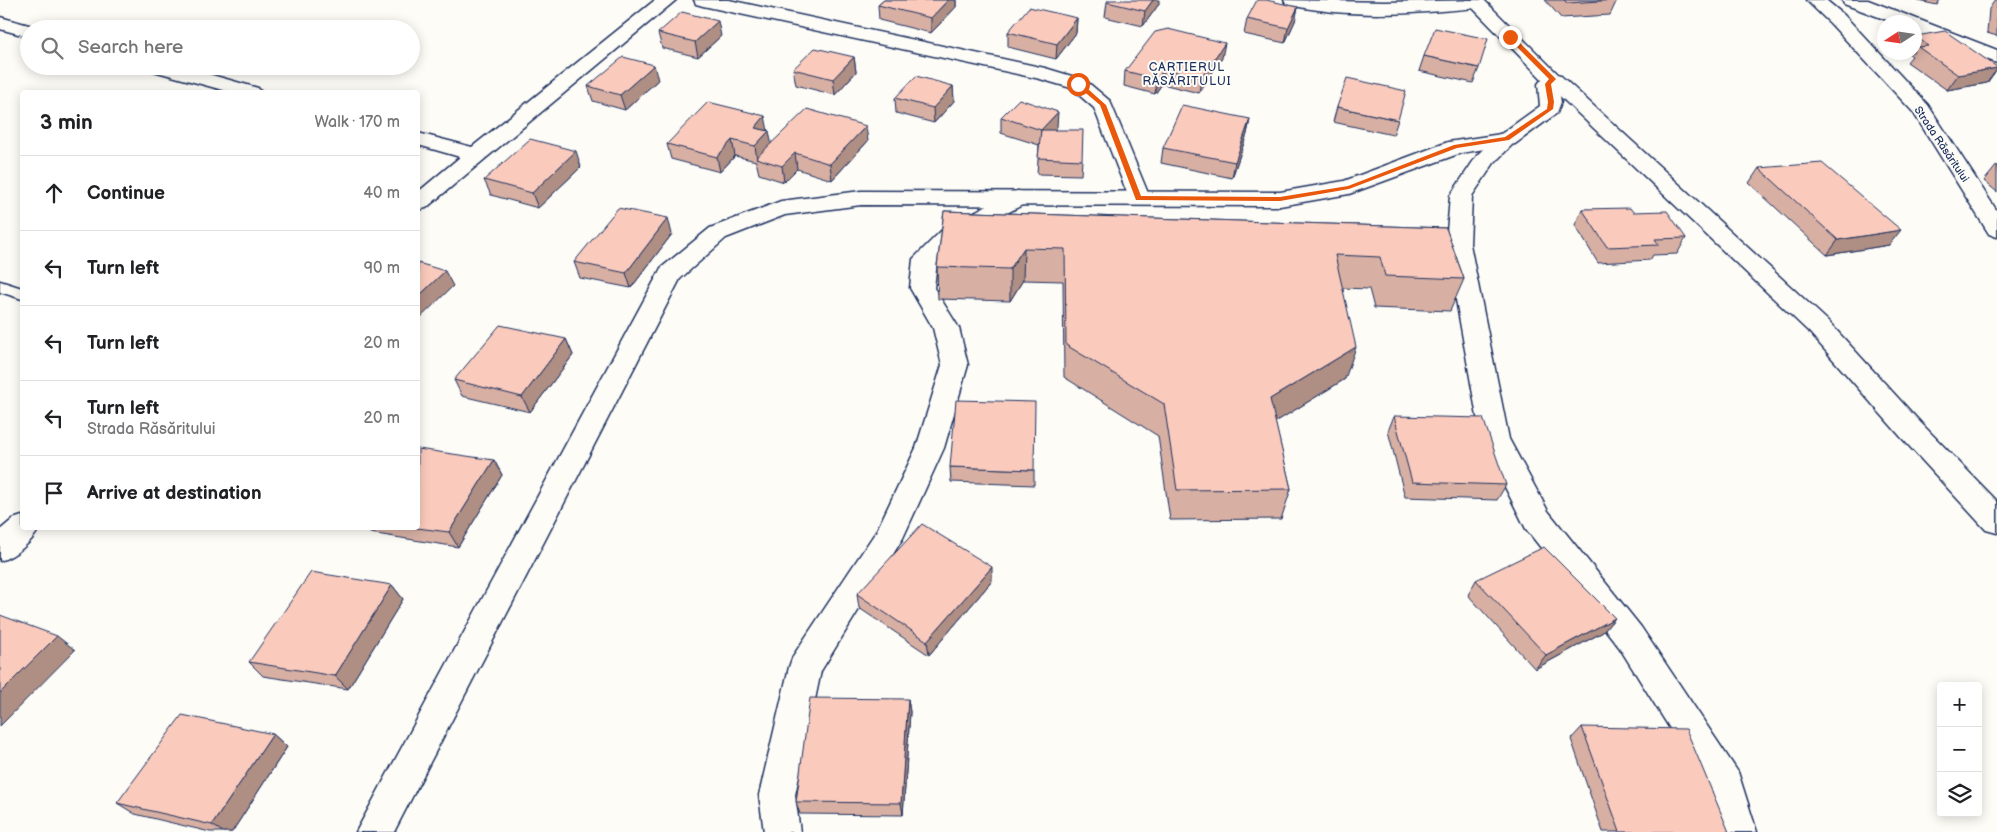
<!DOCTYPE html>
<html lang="en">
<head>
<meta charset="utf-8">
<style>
	:root { --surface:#fff; --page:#f2f2f2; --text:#202124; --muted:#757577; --line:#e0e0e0 }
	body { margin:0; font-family:"Balsamiq Sans",sans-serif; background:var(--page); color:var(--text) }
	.controls { position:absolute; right:15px; bottom:15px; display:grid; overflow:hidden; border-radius:5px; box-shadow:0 2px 12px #0003 }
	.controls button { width:45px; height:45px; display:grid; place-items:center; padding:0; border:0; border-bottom:1px solid var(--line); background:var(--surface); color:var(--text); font:25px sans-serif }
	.compass { position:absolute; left:1877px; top:15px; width:45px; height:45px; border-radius:50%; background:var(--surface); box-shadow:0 2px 12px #0003; rotate:258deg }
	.stop { position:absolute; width:15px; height:15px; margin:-11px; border:4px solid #ea580c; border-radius:50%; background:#fff }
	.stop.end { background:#ea580c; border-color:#fff; box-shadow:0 1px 5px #0008 }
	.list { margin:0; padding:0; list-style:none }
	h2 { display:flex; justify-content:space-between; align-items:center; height:65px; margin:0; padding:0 20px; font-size:21px }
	h2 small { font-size:16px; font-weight:400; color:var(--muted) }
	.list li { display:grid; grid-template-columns:32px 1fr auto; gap:15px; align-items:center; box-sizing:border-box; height:75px; padding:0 20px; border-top:1px solid var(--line) }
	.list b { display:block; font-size:19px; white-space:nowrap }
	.list p { margin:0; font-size:16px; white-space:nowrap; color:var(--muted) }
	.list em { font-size:16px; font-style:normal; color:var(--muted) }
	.icon { flex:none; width:28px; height:28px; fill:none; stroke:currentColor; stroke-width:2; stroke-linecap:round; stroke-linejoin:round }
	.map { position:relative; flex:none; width:1997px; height:832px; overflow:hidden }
	.search { position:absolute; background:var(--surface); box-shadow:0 2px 12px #0003; left:20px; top:20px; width:400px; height:55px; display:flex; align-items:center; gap:12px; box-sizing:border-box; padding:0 18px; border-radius:28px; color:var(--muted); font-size:19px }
	.panel { position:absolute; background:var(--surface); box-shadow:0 2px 12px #0003; left:20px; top:90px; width:400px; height:440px; border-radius:5px }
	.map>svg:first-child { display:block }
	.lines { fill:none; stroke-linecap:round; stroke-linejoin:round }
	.lane-casing { stroke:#1b2f5e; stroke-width:3 }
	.street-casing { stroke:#1b2f5e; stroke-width:3 }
	.secondary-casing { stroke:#1b2f5e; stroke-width:3 }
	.lane { fill:#fdfcf7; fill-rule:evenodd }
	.street { fill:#fdfcf7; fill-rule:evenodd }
	.secondary { fill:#fdfcf7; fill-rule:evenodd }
	.wall { fill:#d7afa3; stroke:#1b2f5e }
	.shaded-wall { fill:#af8e84; stroke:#1b2f5e }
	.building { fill:#facbbd; stroke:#1b2f5e }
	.route { fill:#ea580c }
	.labels { text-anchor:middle; stroke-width:4; stroke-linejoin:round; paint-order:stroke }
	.far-street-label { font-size:11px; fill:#1b2f5e; stroke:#fdfcf7 }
	.far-neighbourhood-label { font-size:12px; letter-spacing:1px; fill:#1b2f5e; stroke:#fdfcf7 }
</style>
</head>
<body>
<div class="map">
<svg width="1997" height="832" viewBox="0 0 1997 832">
	<rect width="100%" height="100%" fill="#fdfcf7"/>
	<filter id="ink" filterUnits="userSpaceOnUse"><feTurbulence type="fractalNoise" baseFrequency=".02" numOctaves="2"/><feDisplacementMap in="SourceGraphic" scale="10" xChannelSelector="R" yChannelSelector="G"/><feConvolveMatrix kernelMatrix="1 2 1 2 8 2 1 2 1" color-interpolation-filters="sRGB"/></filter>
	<g filter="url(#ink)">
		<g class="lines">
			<defs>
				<path id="lane" d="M0,281L22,288V299L0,292Z"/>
				<path id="street" d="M655,0H676L426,208L418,210V192L460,157L418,145V133L472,147Z
					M694,0H729L1045,68L1085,80L1110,101L1150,198L1147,203L1139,205L1131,203L1094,108L1071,88L1040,79L703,6L696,4Z
					M1284,0L1384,2L1484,0L1485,2L1483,6L1476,8C1414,14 1347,19 1286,4Z
					M1806,0H1826L1844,15L1928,105L1997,211V237L1989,234L1913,112L1830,23Z
					M1842,0H1868L1997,50V63L1914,32V22H1892L1844,4Z
					M0,17L36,27L37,29H29V37L0,29Z
					M147,66H180L258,88L261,92H230L150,70Z
					M1553,73L1560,75L1828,321L1920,422L1997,501V533L1986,530L1900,436L1810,333L1546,83L1543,79L1546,75Z
					M1507,133L1515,134L1518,139L1494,163L1472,196L1470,244L1509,439L1548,511L1641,627L1738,772L1757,832H1721L1709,791L1619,647L1526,529L1481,439L1446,244L1450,196L1478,154L1499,134Z
					M1018,191L1026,193L1029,198L1026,203L960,238L937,261L934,288L959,328L968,365L944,448L903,538L821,671L795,795L800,832H764L759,795L789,667L793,656L877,530L916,448L942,365L933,328L910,288L913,259L944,228L1010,193Z
					M22,516V528H39C33,542 15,556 0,561V530L13,519Z"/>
				<path id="secondary" d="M1465,0H1484L1563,79L1558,85L1561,102L1557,113L1515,144L1461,153L1349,194L1280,206L861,205L785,215L726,238L680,279L394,832H356L658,274L661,268L710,228L781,201L861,191L1280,192L1344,181L1448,142L1501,134L1540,106L1538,84L1542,79Z"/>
			</defs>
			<use href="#lane" class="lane-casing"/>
			<use href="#street" class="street-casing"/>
			<use href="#secondary" class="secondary-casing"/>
			<use href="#lane" class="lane"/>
			<use href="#street" class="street"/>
			<use href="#secondary" class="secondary"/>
		</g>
		<path class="wall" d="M884,0H956V7L931,33L879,20L878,5Z
			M1545,0H1617L1610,15L1561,18Z
			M1914,0H1940L1937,5Z
			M1995,0H1997V36L1987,33L1989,9Z
			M1107,2L1159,4L1143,26L1105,17Z
			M1298,7L1295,21L1285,43L1244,34L1247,19Z
			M1077,18L1076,33L1056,59L1008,47V32Z
			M658,33L721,36L698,57L662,48Z
			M1916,36L1997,67V69L1987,83L1947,90L1907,62L1912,56L1907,52H1914V38Z
			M1424,56L1479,68L1473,83L1419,71Z
			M854,57L856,72L835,95L796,85L793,69Z
			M1222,58L1199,93L1162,84L1155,94L1124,86L1125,71Z
			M658,80L625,110L593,101L588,86Z
			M953,86L954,101L934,123L896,113L895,98Z
			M1337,107L1398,120L1393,135L1333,122Z
			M1001,117L1057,127L1054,130L1082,160L1081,175L1037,174L1039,145L1001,133Z
			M1250,119L1247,134L1232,178L1161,163L1163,148Z
			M768,131L771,144L868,141L832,180L797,169L784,182L759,174L756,161L735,156L720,172L671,159L667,144Z
			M1997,165V192L1984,181Z
			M581,167L538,208L491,195L484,180Z
			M1759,168L1889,245L1827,255L1749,183Z
			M1582,209L1633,212L1686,238L1677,254L1653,255L1650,260L1598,263L1575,225Z
			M944,211L1446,228L1464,279L1450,311L1374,308L1369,289L1343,288L1345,379L1275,422L1291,489L1281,519L1170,520L1158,436L1064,377L1063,281L1023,280L1010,301L938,299L937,267Z
			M672,234L631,288L580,278L574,262Z
			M566,339L573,355L530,412L462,396L454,380Z
			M1394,416L1506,485L1497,500L1405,497L1388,431Z
			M494,460L502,475L458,547L370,533L366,528H418Z
			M950,467L1034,470V485L951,482Z
			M1476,580L1615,618L1603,632L1535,669L1468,595Z
			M992,581L929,655L859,608L857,594Z
			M392,585L403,599L348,689L263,676L249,662Z
			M908,699L910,712L903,815L800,814L796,802Z
			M1582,727L1729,832H1603L1571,739Z
			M273,734L287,747L232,832H210L135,814L117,803Z"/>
		<path class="shaded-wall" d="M948,0H956V7L931,33V18Z
			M1153,0H1159V4L1143,26L1145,11Z
			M1298,7L1295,21L1285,43L1288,28Z
			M1077,18L1076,33L1056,59L1057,44Z
			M718,21L721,36L698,57L695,42Z
			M1225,43L1222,58L1199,93L1201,78Z
			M854,57L856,72L835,95L833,79Z
			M654,65L658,80L625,110L620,95Z
			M1997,68V69L1987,83L1947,90L1958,75Z
			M1164,69L1162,84L1155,94L1157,79Z
			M953,86L954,101L934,123L933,108Z
			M1058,112L1057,127L1040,146L1041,130Z
			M765,116L768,131L755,128Z
			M1250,119L1247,134L1232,178L1235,162Z
			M866,126L868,141L832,180L830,164Z
			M769,131L772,147L757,159L755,146Z
			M732,140L735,156L720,172L717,157Z
			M576,151L581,167L538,208L532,193Z
			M795,153L797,169L784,182L782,166Z
			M668,218L672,234L631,288L626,273Z
			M1901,230L1889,245L1827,255L1838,240Z
			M1024,248L1023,280L1010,301V269Z
			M445,271L453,286L418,320V297Z
			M566,339L573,355L530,412L522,397Z
			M1356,347L1345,379L1261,431L1270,399Z
			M494,460L502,475L458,547L449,532Z
			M992,567V581L929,655L927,641Z
			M392,585L403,599L348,689L335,676Z
			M1615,618L1603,632L1535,669L1546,655Z
			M57,636L75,650L0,726V693Z
			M908,699L910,712L903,815L901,803Z
			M273,734L287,747L232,832H223L212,825Z"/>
		<path class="building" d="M884,0H948L931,18L878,5Z
			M1108,0H1153L1145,11L1107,2Z
			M1257,0H1266L1298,7L1288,28L1247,19Z
			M1564,0H1617L1567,3Z
			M1029,7L1077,18L1057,44L1008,32Z
			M682,12L718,21L695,42L658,33Z
			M1435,28L1488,39L1479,68L1424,56Z
			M1168,29L1225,43L1201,78L1164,69L1157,79L1125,71L1155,32Z
			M1945,31L1997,67V68L1958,75L1918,47L1928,46L1916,36Z
			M815,48L854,57L833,79L793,69Z
			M623,57L654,65L620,95L588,86Z
			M916,76L953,86L933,108L895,98Z
			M1347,78L1406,91L1398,120L1337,107Z
			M1019,99L1058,112L1041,130H1083L1082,160L1038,158L1041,130L1001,117Z
			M708,102L765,116L755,128L769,131L755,146L732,140L717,157L667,144Z
			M1182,105L1250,119L1235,162L1163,148Z
			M807,109L866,126L830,164L795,153L782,166L756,158Z
			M530,139L576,151L532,193L484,180Z
			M1822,163L1901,230L1838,240L1759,168Z
			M618,208L668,218L626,273L574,262Z
			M1630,208L1633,212L1667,211L1686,238L1655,239L1659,245L1607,247L1582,209Z
			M944,211L1446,228L1464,279L1385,276L1380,257L1335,255L1356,347L1270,399L1291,489L1177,490L1164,404L1066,345L1065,249L1024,248L1010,269L937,267Z
			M418,263L445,271L418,297Z
			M500,325L566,339L522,397L454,380Z
			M956,400L1035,402L1034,470L950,467Z
			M1394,416L1483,418L1506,485L1412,482Z
			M418,449L494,460L449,532L417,528Z
			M922,524L992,567L927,641L857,594Z
			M1544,547L1615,618L1546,655L1476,580Z
			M311,572L392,585L335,676L249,662Z
			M0,615L57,636L0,693Z
			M810,698L908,699L901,803L796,802Z
			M182,715L273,734L212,825L117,803Z
			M1582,727L1686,729L1729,832H1620Z"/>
	</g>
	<path class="route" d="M1508,36H1513L1556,79L1551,84L1554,102L1553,109L1509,140L1457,148L1349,189L1280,201L1136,200L1100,105L1075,84L1080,82L1106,105L1141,196L1280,197L1348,186L1454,145L1505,137L1547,109L1548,102L1545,84L1549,79L1508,38Z"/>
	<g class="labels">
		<g class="far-street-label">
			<text transform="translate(1942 144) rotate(56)" y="4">Strada Răsăritului</text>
		</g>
		<g class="far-neighbourhood-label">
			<text x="1187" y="71">CARTIERUL<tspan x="1187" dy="14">RĂSĂRITULUI</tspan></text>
		</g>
	</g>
</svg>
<div class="controls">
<button>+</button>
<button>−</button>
<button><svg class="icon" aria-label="layers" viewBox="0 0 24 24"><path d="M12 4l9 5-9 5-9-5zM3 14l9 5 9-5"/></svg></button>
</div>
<svg class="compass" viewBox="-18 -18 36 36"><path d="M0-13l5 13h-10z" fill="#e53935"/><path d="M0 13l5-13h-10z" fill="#757577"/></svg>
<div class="stop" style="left:1078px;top:84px"></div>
<div class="stop end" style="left:1510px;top:37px"></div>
<div class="search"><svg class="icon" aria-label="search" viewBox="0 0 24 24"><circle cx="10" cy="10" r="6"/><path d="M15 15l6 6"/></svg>Search here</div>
<section class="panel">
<h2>3 min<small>Walk · 170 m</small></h2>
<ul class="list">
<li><svg class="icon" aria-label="ahead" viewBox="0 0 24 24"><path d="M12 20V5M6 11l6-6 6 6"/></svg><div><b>Continue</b></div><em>40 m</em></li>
<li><svg class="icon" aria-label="left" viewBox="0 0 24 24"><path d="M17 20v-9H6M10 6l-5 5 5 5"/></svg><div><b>Turn left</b></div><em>90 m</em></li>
<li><svg class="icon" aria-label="left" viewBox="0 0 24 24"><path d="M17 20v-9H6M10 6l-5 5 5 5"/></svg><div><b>Turn left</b></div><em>20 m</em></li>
<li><svg class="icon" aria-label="left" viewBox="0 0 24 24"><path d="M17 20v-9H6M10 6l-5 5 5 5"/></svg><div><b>Turn left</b><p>Strada Răsăritului</p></div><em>20 m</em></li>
<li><svg class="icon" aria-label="arrive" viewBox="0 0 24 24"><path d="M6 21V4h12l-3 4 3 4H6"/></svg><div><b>Arrive at destination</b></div></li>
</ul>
</section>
</div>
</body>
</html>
